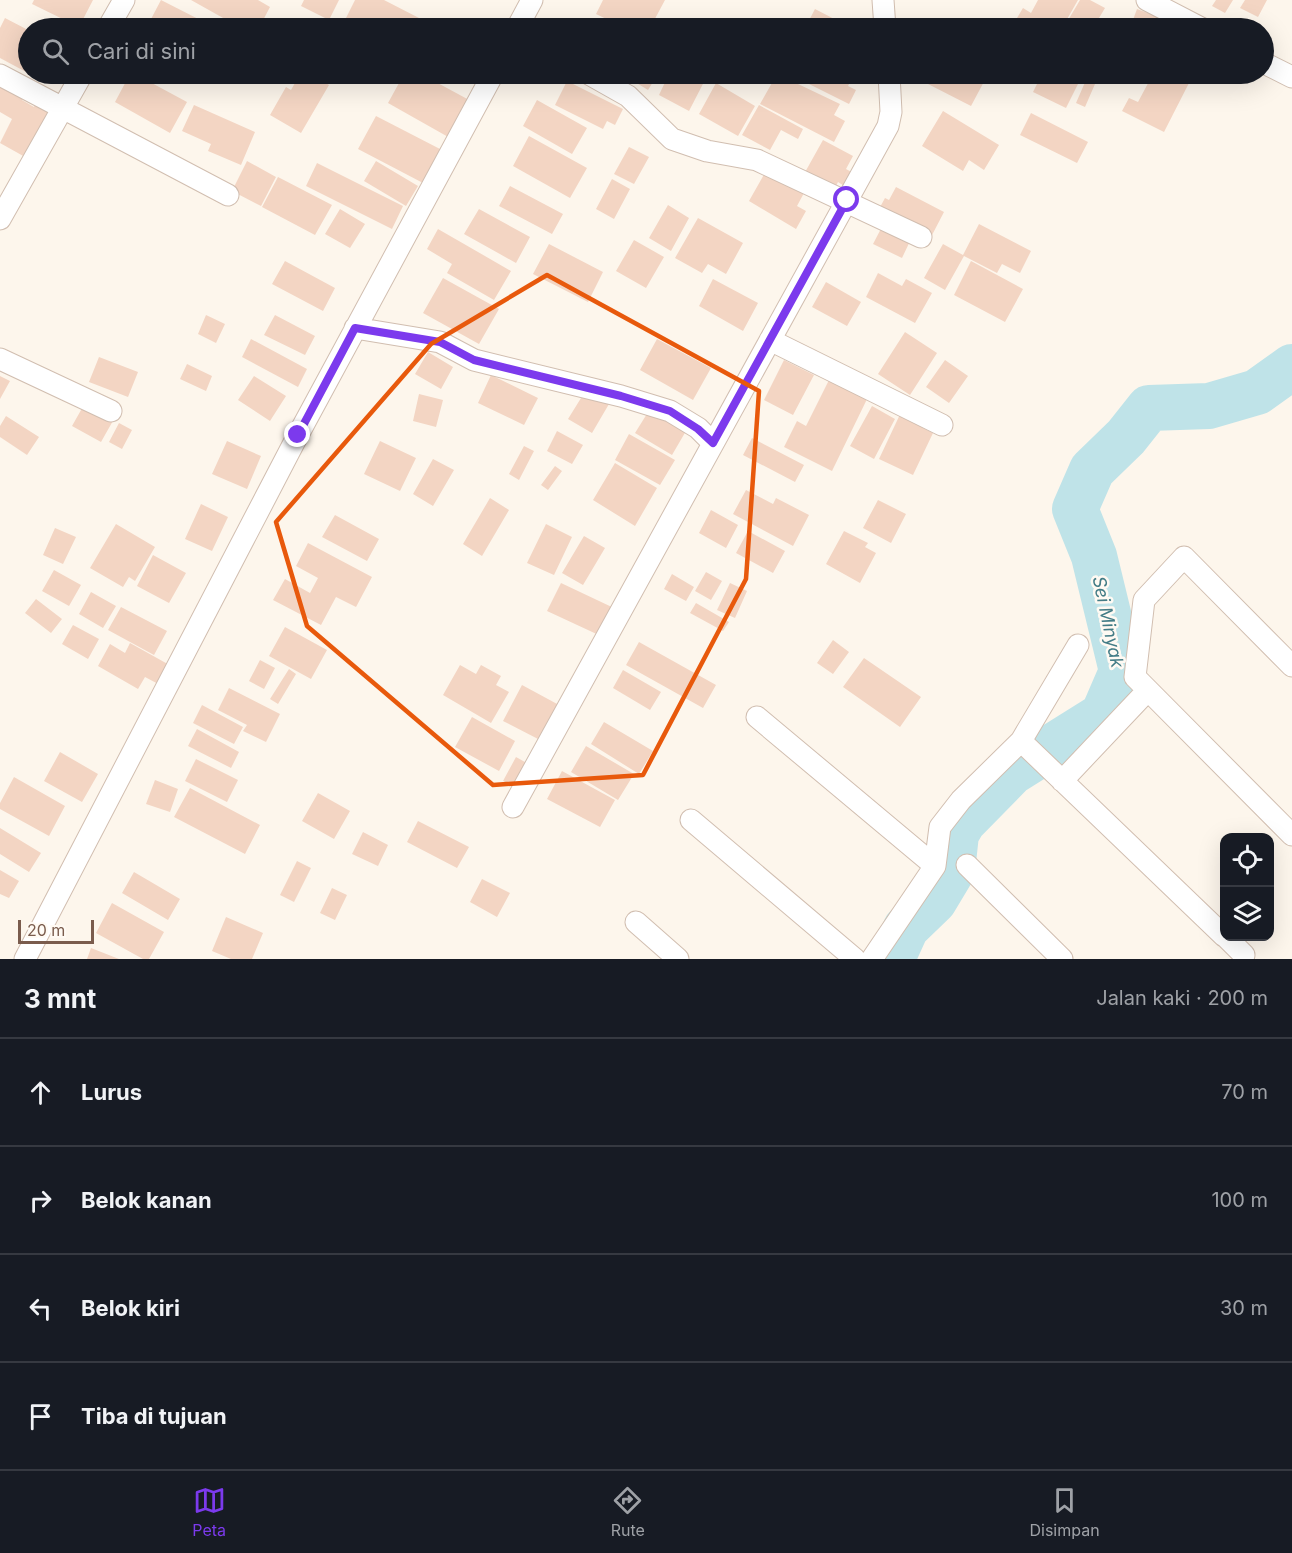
<!DOCTYPE html>
<html lang="id">
<head>
<meta charset="utf-8">
<style>
	:root { --surface:#171b24; --page:#242831; --text:#f1f3f6; --muted:#9ea1a6; --line:#363941; --accent:#7c3aed }
	body { margin:0; font-family:Inter,sans-serif; background:var(--page); color:var(--text) }
	.controls { position:absolute; right:18px; bottom:18px; display:grid; overflow:hidden; border-radius:12px; box-shadow:0 6px 24px #0002 }
	.controls button { width:54px; height:54px; display:grid; place-items:center; padding:0; border:0; border-bottom:2px solid var(--line); background:var(--surface); color:var(--text); font:30px sans-serif }
	.scale { position:absolute; left:18px; bottom:15px; width:76px; box-sizing:border-box; padding-left:6px; border:3px solid #7a5c4d; border-top:0; font-size:16px; line-height:21px; white-space:nowrap; color:#7a5c4d; -webkit-text-stroke:4px #fffaf3; paint-order:stroke }
	.stop { position:absolute; width:18px; height:18px; margin:-14px; border:4px solid #7c3aed; border-radius:50%; background:#fff }
	.stop.end { background:#7c3aed; border-color:#fff; box-shadow:0 2px 6px #0008 }
	.list { margin:0; padding:0; list-style:none }
	h2 { display:flex; justify-content:space-between; align-items:center; height:78px; margin:0; padding:0 24px; font-size:26px }
	h2 small { font-size:20px; font-weight:400; color:var(--muted) }
	.list li { display:grid; grid-template-columns:39px 1fr auto; gap:18px; align-items:center; box-sizing:border-box; height:108px; padding:0 24px; border-top:2px solid var(--line) }
	.list b { display:block; font-size:22px; white-space:nowrap }
	.list em { font-size:20px; font-style:normal; color:var(--muted) }
	.icon { flex:none; width:33px; height:33px; fill:none; stroke:currentColor; stroke-width:2; stroke-linecap:round; stroke-linejoin:round }
	.map { position:relative; flex:none; width:1292px; height:959px; overflow:hidden }
	.search { position:absolute; background:var(--surface); box-shadow:0 6px 24px #0002; left:18px; right:18px; top:18px; height:66px; display:flex; align-items:center; gap:15px; box-sizing:border-box; padding:0 21px; border-radius:33px; color:var(--muted); font-size:22px }
	.sheet { height:510px; background:var(--surface) }
	nav { display:flex; justify-content:space-around; align-items:center; box-sizing:border-box; height:84px; border-top:2px solid var(--line); background:var(--surface); font-size:16px; color:var(--muted) }
	nav a { display:grid; justify-items:center; gap:3px }
	nav .on { color:var(--accent) }
	.map>svg:first-child { display:block }
	.lines { fill:none; stroke-linecap:round; stroke-linejoin:round }
	.river { stroke:#bfe3e8; stroke-width:46 }
	.building { fill:#f3d5c3 }
	.street-casing { stroke:#d1beb0; stroke-width:23 }
	.street { stroke:#fff; stroke-width:21 }
	.route { stroke:#7c3aed; stroke-width:8 }
	.marked { fill:none; stroke:#e8590c; stroke-width:4.5; stroke-linejoin:round }
	.labels { text-anchor:middle; stroke-width:5; stroke-linejoin:round; paint-order:stroke }
	.water-label { font-size:18px; font-style:italic; fill:#437c86; stroke:#fffaf3 }
</style>
</head>
<body>
<div class="map">
<svg width="1292" height="959" viewBox="0 0 1292 959">
	<rect width="100%" height="100%" fill="#fdf6ec"/>
	<g class="lines">
		<path class="river" d="M892,959L906,928L934,901L952,871L956,834L963,822L1012,772L1103,715L1122,671L1094,556L1075,509L1092,470L1126,437L1149,408L1209,406L1257,392L1292,367"/>
	</g>
	<path class="building" d="M34,0H93L79,27L32,4Z
		M161,0L210,25L208,28H154L157,23L151,19Z
		M191,0H258L270,7L260,26L265,28H241Z
		M304,0H339L329,20L301,6Z
		M355,0H384L419,18L413,28H341Z
		M603,0H665L650,28H625L596,14Z
		M1038,0H1078L1062,28H1011L1023,8L1031,13Z
		M1080,0H1090L1105,8L1093,28H1079L1067,22Z
		M1216,0H1233L1225,13L1212,6Z
		M1245,0H1267L1258,17L1240,8Z
		M815,9L840,22L837,28H805Z
		M1137,9L1161,18L1157,28H1130Z
		M5,18L28,30V73L0,58V28Z
		M1106,19L1118,26L1116,28H1100Z
		M30,74H55L50,84Z
		M130,74H135L187,102L170,133L115,102Z
		M300,74L307,78L310,74L329,85L301,133L270,115L286,87L291,90Z
		M404,74H421L471,101L450,138L388,103Z
		M622,74H658L648,90Z
		M664,74H696L706,78L689,111L659,95L668,76Z
		M777,74L840,104L834,115L845,121L834,142L760,104Z
		M789,74H854L848,86L856,90L849,104Z
		M933,74H983L987,76L971,106L928,84Z
		M1042,74H1071L1081,78L1066,108L1033,92Z
		M1153,74H1170L1189,83L1164,132L1122,111L1129,98L1138,102Z
		M1086,80L1095,84L1085,107L1076,103Z
		M567,81L623,109L615,125L607,121L603,129L555,105Z
		M0,82L24,96L22,100L34,107L36,102L51,110L25,157L0,143L12,119L0,112Z
		M716,83L755,106L738,136L699,114Z
		M537,100L587,128L572,154L523,126Z
		M194,105L255,132L241,165L208,151L211,144L182,131Z
		M759,105L803,129L798,139L781,130L770,150L742,135Z
		M943,111L999,145L984,170L969,160L963,171L922,146Z
		M1031,113L1088,142L1077,163L1020,135Z
		M376,116L440,149L423,183L358,149Z
		M529,136L587,168L570,198L513,166Z
		M823,140L853,156L846,169L857,175L849,189L838,182L834,190L804,174Z
		M629,147L649,157L634,184L614,174Z
		M247,161L276,177L261,206L232,191Z
		M376,161L418,186L406,206L364,181Z
		M317,163L403,206L392,229L306,186Z
		M766,171L804,193L797,206L806,211L796,229L749,201Z
		M278,177L332,205L315,235L262,207Z
		M612,179L630,189L614,219L596,209Z
		M510,186L563,214L552,234L499,206Z
		M896,187L944,212L931,237L879,209L885,198L889,200Z
		M668,205L689,218L671,251L649,238Z
		M340,209L365,224L350,248L325,234Z
		M479,209L530,237L516,263L464,234Z
		M698,218L743,243L726,274L708,264L702,273L675,258Z
		M884,223L912,237L902,258L873,244Z
		M979,224L1031,251L1020,273L1002,264L997,273L964,256L945,290L924,278L943,244L963,255Z
		M438,229L511,271L494,300L447,273L452,264L427,249Z
		M634,240L664,257L646,288L616,271Z
		M549,244L603,272L588,302L533,274Z
		M285,261L335,288L323,311L272,284Z
		M971,261L1023,289L1005,322L954,295Z
		M878,273L902,286L906,279L932,293L915,323L866,297Z
		M443,278L499,309L479,344L423,313Z
		M713,279L758,303L743,331L699,306Z
		M826,282L861,302L847,326L812,307Z
		M206,315L225,324L216,343L198,334Z
		M275,315L315,336L305,355L264,335Z
		M905,332L937,353L910,395L878,374Z
		M251,339L307,369L298,387L242,357Z
		M657,339L711,368L693,400L640,370Z
		M428,352L453,367L441,389L415,374Z
		M99,357L138,372L128,397L89,382Z
		M784,360L814,375L793,415L764,400Z
		M945,360L968,376L949,403L926,387Z
		M187,364L212,376L206,391L180,379Z
		M491,375L538,398L524,425L478,403Z
		M0,376L10,381L0,399Z
		M254,376L286,396L270,421L238,400Z
		M831,376L869,395L832,471L784,447L797,421L806,426Z
		M586,390L609,404L592,433L568,419Z
		M419,394L443,400L436,427L413,421Z
		M85,403L114,419L101,442L72,426Z
		M872,406L895,419L874,459L850,446Z
		M903,408L927,420L923,428L933,433L913,475L879,459Z
		M650,409L686,431L672,455L635,433Z
		M6,416L39,437L27,455L0,437V426Z
		M119,423L132,430L122,449L109,442Z
		M557,431L583,445L572,464L547,451Z
		M629,434L675,460L660,485L615,460Z
		M752,438L804,465L795,482L743,455Z
		M227,441L261,456L247,489L212,474Z
		M380,441L416,458L400,491L364,474Z
		M524,446L534,451L519,480L509,474Z
		M433,459L454,470L433,506L413,494Z
		M615,463L657,488L635,526L593,500Z
		M555,466L562,471L548,490L541,485Z
		M746,490L773,504L776,498L809,515L793,546L733,514Z
		M490,498L509,510L482,556L463,544Z
		M878,500L906,514L891,543L863,528Z
		M201,504L228,517L212,551L185,539Z
		M711,510L738,525L726,548L699,533Z
		M335,515L379,539L367,561L322,537Z
		M116,524L155,547L135,581L129,577L123,587L90,568Z
		M546,524L572,537L554,575L527,563Z
		M55,528L76,537L63,564L43,555Z
		M748,531L785,551L773,573L736,553Z
		M844,531L868,543L865,547L876,553L860,583L826,564Z
		M584,536L605,548L583,585L562,573Z
		M308,543L372,577L356,607L336,597L321,625L273,600L285,579L310,593L318,578L296,566Z
		M153,555L186,573L169,603L137,586Z
		M54,570L81,585L69,606L42,591Z
		M706,572L722,581L711,600L695,591Z
		M672,574L694,587L686,601L664,589Z
		M561,583L616,609L603,637L547,611Z
		M730,583L747,591L735,618L717,610Z
		M91,592L116,606L103,628L79,614Z
		M36,599L62,619L51,633L25,613Z
		M696,603L729,622L723,631L690,613Z
		M121,607L167,631L154,655L108,630Z
		M73,625L99,639L88,659L62,644Z
		M285,627L327,650L311,679L269,656Z
		M833,640L849,652L833,674L817,663Z
		M639,642L716,685L703,708L626,665Z
		M130,643L173,667L162,686L145,677L138,689L98,666L110,644L125,653Z
		M864,658L921,697L900,727L843,687Z
		M260,660L275,668L264,689L249,681Z
		M460,665L476,674L481,665L501,676L496,685L509,692L491,723L443,695Z
		M289,669L296,674L278,704L270,699Z
		M623,670L661,692L650,710L613,688Z
		M522,685L559,705L540,740L503,721Z
		M229,688L280,714L266,742L243,731L247,725L218,710Z
		M202,705L243,727L234,744L193,723Z
		M472,717L515,741L499,771L455,747Z
		M604,722L653,751L639,774L591,744Z
		M197,729L239,752L231,768L188,746Z
		M586,746L634,774L618,800L571,772Z
		M60,752L98,774L82,802L44,781Z
		M516,757L532,766L520,789L503,781Z
		M196,759L238,780L227,802L185,781Z
		M562,771L615,800L600,827L547,799Z
		M14,777L65,806L49,836L0,809V803Z
		M155,780L178,789L170,812L146,804Z
		M190,788L260,825L245,854L174,817Z
		M318,793L350,811L334,839L302,821Z
		M418,821L469,847L457,868L407,842Z
		M0,828L41,853L29,872L0,854Z
		M363,832L388,845L378,866L352,854Z
		M297,861L311,868L294,902L280,895Z
		M0,870L19,881L9,898L0,894Z
		M134,872L180,899L168,920L122,893Z
		M482,879L510,893L497,917L470,902Z
		M332,888L347,895L335,920L320,913Z
		M112,903L164,932L149,959H143L96,933Z
		M226,917L263,933L252,959H231L212,951Z
		M91,948L119,959H87Z"/>
	<g class="lines">
		<defs>
			<path id="street" d="M883,0L885,28
				M1147,0L1201,28
				M108,28L124,0
				M517,28L532,0
				M1264,63L1292,77
				M589,74L628,96L672,139L707,151L757,160L921,237
				M0,75L228,195
				M0,219L82,74
				M355,328L440,342L474,360L621,396L670,411L698,428L713,443
				M770,340L942,425
				M0,359L111,411
				M1292,666L1184,557L1144,600L1135,677L1292,835
				M757,717L935,866
				M1021,741L1224,936
				M1062,781L1148,690
				M513,807L888,126L891,112L889,74
				M691,820L855,959
				M967,865L1062,959
				M636,922L678,959
				M1225,936L1244,955
				M25,959L298,435L493,74
				M872,959L935,866L940,827L961,800L1021,741L1078,645"/>
		</defs>
		<use href="#street" class="street-casing"/>
		<use href="#street" class="street"/>
	</g>
	<g class="lines">
		<path class="route" d="M298,435L355,328L440,342L474,360L621,396L670,411L698,429L713,443L847,200"/>
	</g>
	<path class="marked" d="M547,275L759,391L746,579L643,775L493,785L307,626L276,522L431,344Z"/>
	<g class="labels">
		<g class="water-label">
			<text transform="translate(1108 622) rotate(78)" y="6">Sei Minyak</text>
		</g>
	</g>
</svg>
<div class="controls">
<button><svg class="icon" aria-label="locate" viewBox="0 0 24 24"><circle cx="12" cy="12" r="6"/><path d="M12 2v4M12 18v4M2 12h4M18 12h4"/></svg></button>
<button><svg class="icon" aria-label="layers" viewBox="0 0 24 24"><path d="M12 4l9 5-9 5-9-5zM3 14l9 5 9-5"/></svg></button>
</div>
<div class="scale">20 m</div>
<div class="stop" style="left:847px;top:200px"></div>
<div class="stop end" style="left:298px;top:435px"></div>
<div class="search"><svg class="icon" aria-label="search" viewBox="0 0 24 24"><circle cx="10" cy="10" r="6"/><path d="M15 15l6 6"/></svg>Cari di sini</div>
</div>
<section class="sheet">
<h2>3 mnt<small>Jalan kaki · 200 m</small></h2>
<ul class="list">
<li><svg class="icon" aria-label="ahead" viewBox="0 0 24 24"><path d="M12 20V5M6 11l6-6 6 6"/></svg><div><b>Lurus</b></div><em>70 m</em></li>
<li><svg class="icon" aria-label="right" viewBox="0 0 24 24"><path d="M7 20v-9h11M14 6l5 5-5 5"/></svg><div><b>Belok kanan</b></div><em>100 m</em></li>
<li><svg class="icon" aria-label="left" viewBox="0 0 24 24"><path d="M17 20v-9H6M10 6l-5 5 5 5"/></svg><div><b>Belok kiri</b></div><em>30 m</em></li>
<li><svg class="icon" aria-label="arrive" viewBox="0 0 24 24"><path d="M6 21V4h12l-3 4 3 4H6"/></svg><div><b>Tiba di tujuan</b></div></li>
</ul>
</section>
<nav>
<a class="on"><svg class="icon" aria-label="map" viewBox="0 0 24 24"><path d="M3 6l6-2 6 2 6-2v14l-6 2-6-2-6 2zM9 4v14M15 6v14"/></svg>Peta</a>
<a><svg class="icon" aria-label="directions" viewBox="0 0 24 24"><path d="M12 3l9 9-9 9-9-9zM9 14v-3h6M13 9l2 2-2 2"/></svg>Rute</a>
<a><svg class="icon" aria-label="saved" viewBox="0 0 24 24"><path d="M7 4h10v16l-5-4-5 4z"/></svg>Disimpan</a>
</nav>
</body>
</html>
